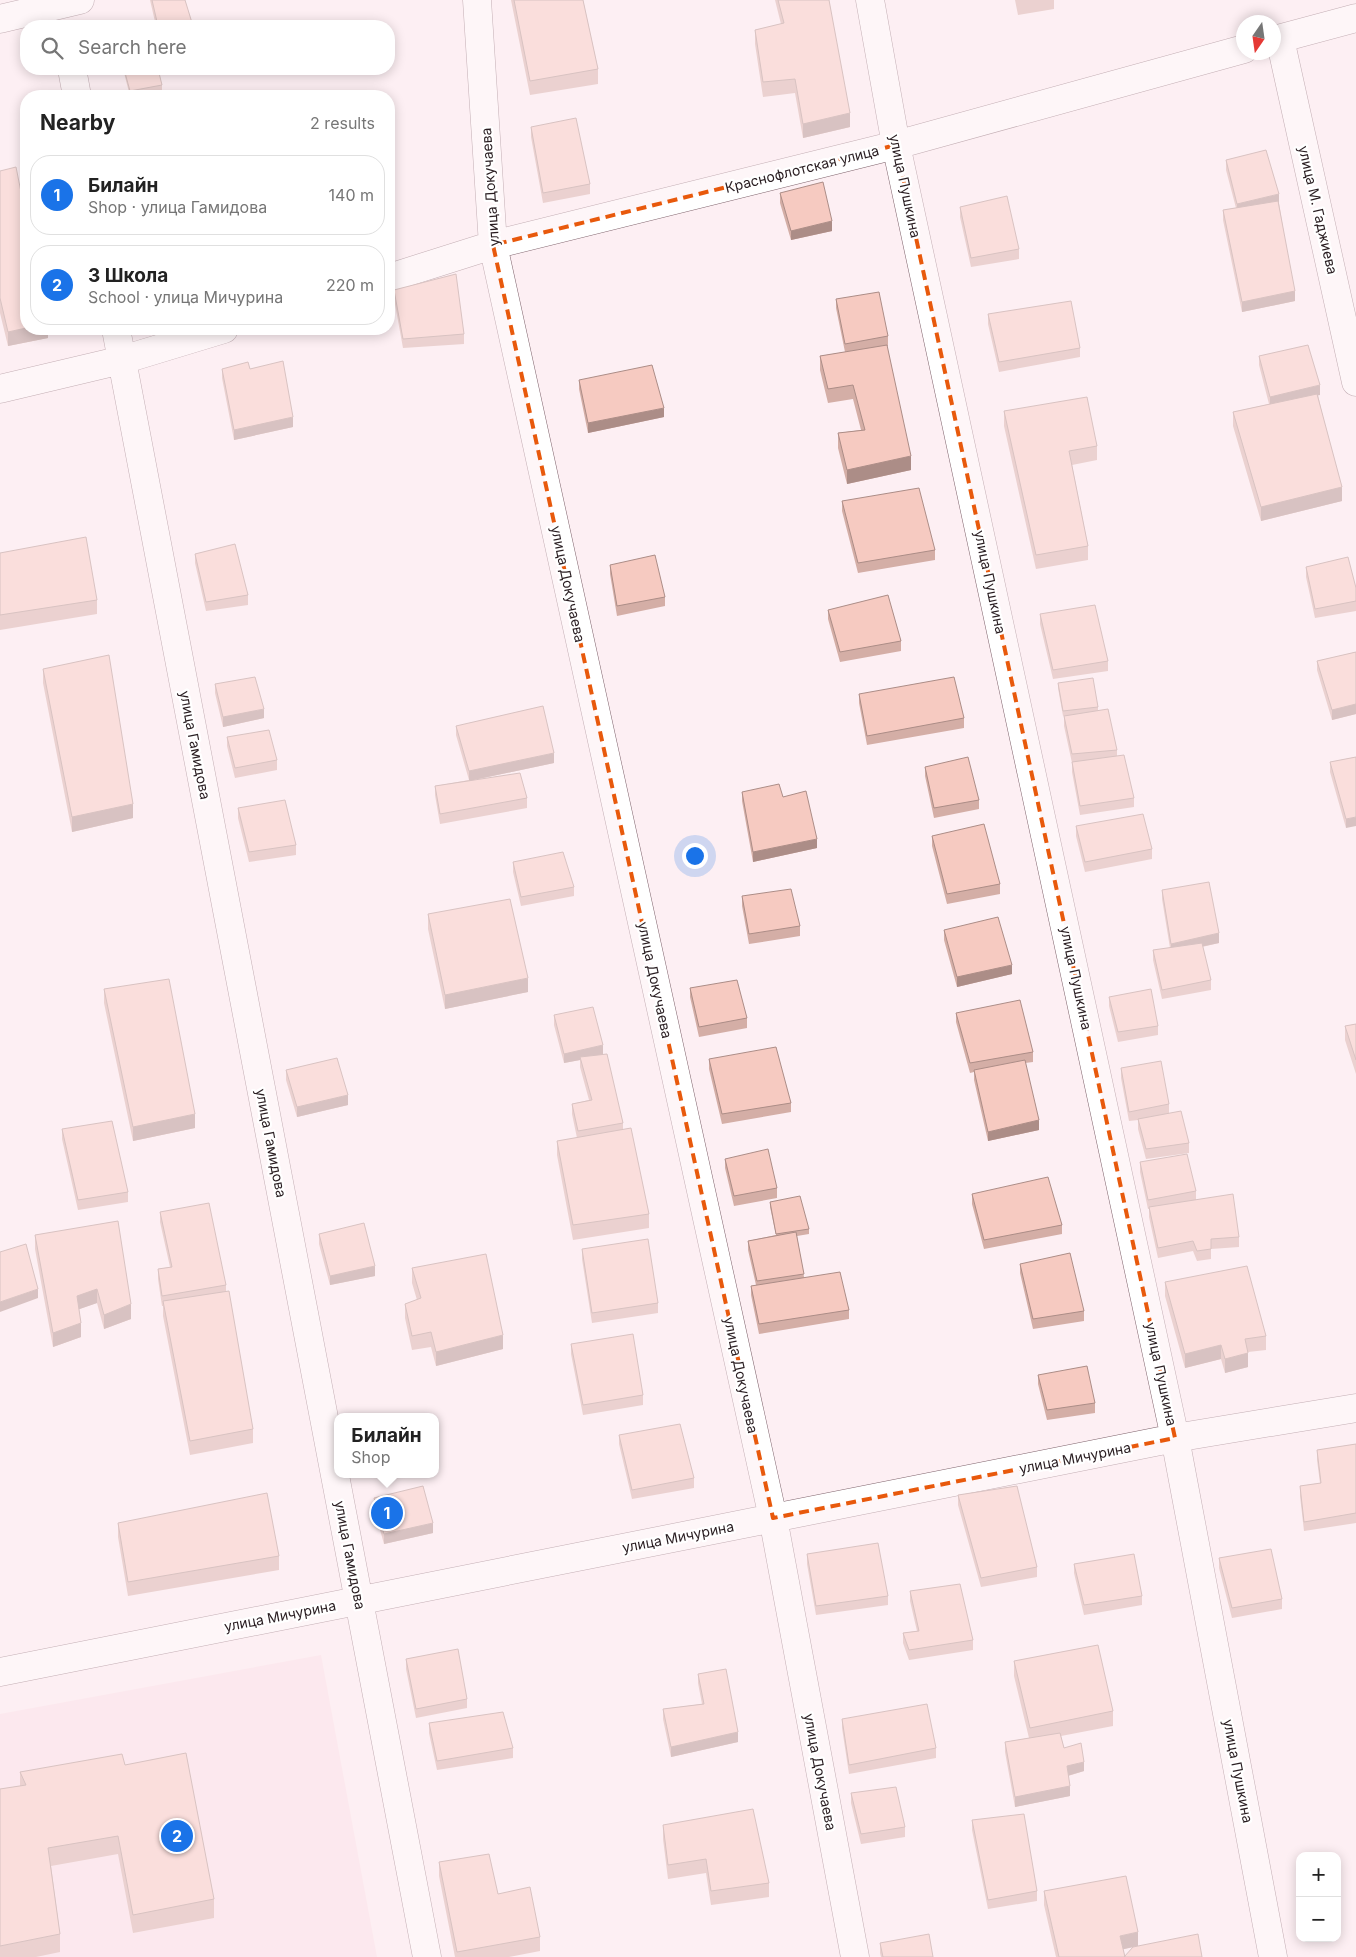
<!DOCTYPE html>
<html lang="en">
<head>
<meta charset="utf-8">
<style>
	:root { --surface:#fff; --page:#f2f2f2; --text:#222; --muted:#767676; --line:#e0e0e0; --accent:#1a73e8 }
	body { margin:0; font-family:Inter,sans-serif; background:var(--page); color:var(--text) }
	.controls { position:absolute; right:15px; bottom:15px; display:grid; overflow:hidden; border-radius:10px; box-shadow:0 2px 12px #0003 }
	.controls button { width:45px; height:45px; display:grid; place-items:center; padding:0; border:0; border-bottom:1px solid var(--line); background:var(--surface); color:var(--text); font:25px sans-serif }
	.compass { position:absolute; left:1236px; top:15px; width:45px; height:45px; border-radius:50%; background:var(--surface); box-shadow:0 2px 12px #0003; rotate:193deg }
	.you { position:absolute; left:694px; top:855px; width:18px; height:18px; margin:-12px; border:4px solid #fff; border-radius:50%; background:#1a73e8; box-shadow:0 0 0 8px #1a73e833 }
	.badge { display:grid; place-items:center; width:32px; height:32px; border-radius:50%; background:var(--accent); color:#fff; font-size:16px; font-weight:700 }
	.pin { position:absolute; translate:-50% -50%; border:2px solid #fff; box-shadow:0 1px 5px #0006 }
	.popup { position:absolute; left:334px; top:1413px; width:105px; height:65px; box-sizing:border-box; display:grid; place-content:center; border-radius:10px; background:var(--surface); filter:drop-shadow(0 1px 4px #0005); font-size:16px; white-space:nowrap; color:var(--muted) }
	.popup b { font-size:19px; color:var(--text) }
	.popup::after { content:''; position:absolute; left:50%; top:100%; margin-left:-10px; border:10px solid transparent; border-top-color:var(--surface) }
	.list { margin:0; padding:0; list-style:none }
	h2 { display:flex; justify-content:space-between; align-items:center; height:65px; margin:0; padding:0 20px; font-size:21px }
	h2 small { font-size:16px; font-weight:400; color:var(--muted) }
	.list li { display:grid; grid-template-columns:32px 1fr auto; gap:15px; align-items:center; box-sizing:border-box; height:80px; margin:0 10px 10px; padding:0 10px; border:1px solid var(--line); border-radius:20px }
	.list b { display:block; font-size:19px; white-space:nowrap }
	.list p { margin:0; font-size:16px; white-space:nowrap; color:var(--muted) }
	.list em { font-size:16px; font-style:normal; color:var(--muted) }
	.icon { flex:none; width:28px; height:28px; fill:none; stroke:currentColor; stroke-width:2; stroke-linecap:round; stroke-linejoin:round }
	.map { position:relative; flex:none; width:1356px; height:1957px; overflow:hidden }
	.search { position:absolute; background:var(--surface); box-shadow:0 2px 12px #0003; left:20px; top:20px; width:375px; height:55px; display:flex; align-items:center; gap:12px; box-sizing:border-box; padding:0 18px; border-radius:20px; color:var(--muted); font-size:19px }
	.panel { position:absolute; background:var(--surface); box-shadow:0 2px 12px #0003; left:20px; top:90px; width:375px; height:245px; border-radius:20px }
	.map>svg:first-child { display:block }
	.built { fill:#fae1e8 }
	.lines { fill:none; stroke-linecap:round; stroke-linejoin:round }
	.minor-casing { stroke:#7e626b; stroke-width:29 }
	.minor { stroke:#fff; stroke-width:28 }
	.wall { fill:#d4aea6 }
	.shaded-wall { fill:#ac8d87 }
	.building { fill:#f6cac1; stroke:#ac8d87 }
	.marked { fill:none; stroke:#e8590c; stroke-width:4; stroke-dasharray:10 6; stroke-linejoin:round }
	.labels { text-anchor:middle; stroke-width:4.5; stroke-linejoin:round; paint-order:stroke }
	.street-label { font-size:14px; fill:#291d21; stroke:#fff }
</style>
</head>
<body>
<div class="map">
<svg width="1356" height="1957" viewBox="0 0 1356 1957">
	<rect width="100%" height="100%" fill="#fdeff3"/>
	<path class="built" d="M321,1655L377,1957H0V1714Z"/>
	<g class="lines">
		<defs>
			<path id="minor" d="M477,0L493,245L773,1518L855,1957
				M870,0L896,145L1175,1438L1273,1957
				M0,19L80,0
				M1280,39L1356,382
				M1274,40L1356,18
				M72,69L77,96
				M389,278L493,245L896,145L1244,49
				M116,329L427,1957
				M0,389L122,360L224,329
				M0,1672L1175,1438L1356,1408"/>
		</defs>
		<use href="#minor" class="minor-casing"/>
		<use href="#minor" class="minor"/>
	</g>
	<path class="wall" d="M150,0H185L193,26H156Z
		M511,0H583L598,69V84L530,95Z
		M775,0H829L850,127L803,138L795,93L763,97L755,44V30L781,24Z
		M1015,0H1054V9L1018,15Z
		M123,69H158L162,85V90L130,96Z
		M531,127L590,184V194L543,203L531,137Z
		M1226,160L1279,203L1295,301L1242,312L1223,220V210L1236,208L1226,170Z
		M0,171L48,329V338L8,346L0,313Z
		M780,193L832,231L791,240L780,203Z
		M960,207L1019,249V259L971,267L960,217Z
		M394,290L464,334V344L403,348L394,299Z
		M836,299L888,336V346H887L911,470L847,484L838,448V433L861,430L853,399L828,403L820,370V356L845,352L836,308Z
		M988,314L1080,348V357L999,372L988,324Z
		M1259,356L1320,395H1318L1342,501L1261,521L1233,426V412L1269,404L1259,365Z
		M222,369H250L293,427L234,440L222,378Z
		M579,380L664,417L588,433L579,389Z
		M1004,411L1097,446V460L1072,465L1088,546V560L1036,569L1004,426Z
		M842,501L935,550V560L858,573L842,511Z
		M0,553L97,600V614L0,630Z
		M195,554L248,595V605L206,611L195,563Z
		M610,565L665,597V606L617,616L610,574Z
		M1306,567L1356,588V611L1315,618L1306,577Z
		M828,610L901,641V651L840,662L828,619Z
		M1040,614L1108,661V671L1053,679L1040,624Z
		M1356,652V714L1332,720L1317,670V661Z
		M43,669L133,818L72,832L43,683Z
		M1058,683L1098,707V711L1117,750V756L1134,798V807L1080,815L1072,772V763L1064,726V716L1080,714L1063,716L1058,688Z
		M215,684L264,718L223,727L215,693Z
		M859,694L964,718V728L867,745L859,703Z
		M456,726L554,763L474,780L527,798V808L440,824L435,795V786L469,780L456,735Z
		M227,737L277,760V770L235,778L227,746Z
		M1356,757L1346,828L1330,772V762Z
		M925,767L979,800V809L934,818L925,776Z
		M742,792L783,797L817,848L753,862L742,801Z
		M238,808L296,845V855L249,862L238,818Z
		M1076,826L1152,849V859L1085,872L1076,836Z
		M932,836L1000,884V894L947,904L932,846Z
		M513,862L574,887V896L521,906L513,872Z
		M1162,890L1219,943L1202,947L1211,980V990L1162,999L1153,960V950L1170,948L1162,899Z
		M742,896L800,926V936L749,944L742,906Z
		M428,914L528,992L445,1009L428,929Z
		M944,930L1012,974L957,987L944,940Z
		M690,988L747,1018V1028L699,1037L690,997Z
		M104,989L195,1128L133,1141L104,1003Z
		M1109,997L1158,1026V1035L1118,1042L1109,1006Z
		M956,1013L1033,1052V1062L1025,1063L1039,1130L988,1141L974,1080V1072L970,1073L956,1022Z
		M554,1015L603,1054L623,1123V1130L649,1214V1228L573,1240L557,1155V1141L577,1138L572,1114V1104L589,1100L580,1067V1060L564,1063L554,1025Z
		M1356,1024V1074L1345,1040V1026Z
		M709,1059L791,1103V1112L722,1124L709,1069Z
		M1121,1068L1169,1104V1114L1189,1143V1153L1146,1159L1138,1129V1120L1129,1121L1121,1078Z
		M286,1070L348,1105L297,1117L286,1080Z
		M62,1129L128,1192V1202L78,1210L62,1139Z
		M725,1159L777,1188V1198L734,1206L725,1168Z
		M1140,1162L1196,1191V1200L1239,1237V1247L1211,1249V1259L1197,1261L1193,1251L1158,1258L1149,1217V1209H1148L1140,1172Z
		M972,1194L1062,1225V1234L984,1249L972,1204Z
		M770,1202L809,1229V1234L797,1236L804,1277L849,1310V1319L759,1334L751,1295V1286L756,1285L748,1250V1241L776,1235L770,1207Z
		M160,1212L226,1285V1292L253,1429V1443L190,1455L163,1316V1306H162L158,1279V1269L170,1267L160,1222Z
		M319,1234L375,1276L330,1285L319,1244Z
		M35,1235L131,1319L104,1329L97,1303L79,1309L81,1337L53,1347L35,1249Z
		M582,1249L658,1303V1313L592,1323L582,1259Z
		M1020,1264L1084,1311V1321L1033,1329L1020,1273Z
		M412,1268L503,1349L436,1366L431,1347L412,1350L405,1318V1304L417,1300L412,1283Z
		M1165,1282L1266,1336V1350L1248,1352V1367L1225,1373L1221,1359L1185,1368L1165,1296Z
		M571,1344L643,1395V1405L583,1415L571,1354Z
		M1038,1375L1095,1403V1413L1047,1420L1038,1384Z
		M619,1435L694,1478V1488L632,1499L619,1444Z
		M1356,1444V1523L1304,1531L1300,1496V1486L1320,1483L1317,1460V1450Z
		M958,1495L1037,1567V1577L981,1587L958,1505Z
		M374,1498L433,1533L384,1544L374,1508Z
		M118,1523L279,1556V1570L128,1596L118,1537Z
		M807,1554L888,1596V1605L816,1615L807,1564Z
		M1219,1558L1282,1599V1609L1232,1618L1219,1568Z
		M1074,1564L1142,1596V1605L1084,1615L1074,1573Z
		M910,1591L973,1640V1650L909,1660L903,1643V1633L917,1631L910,1601Z
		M406,1659L467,1699V1708L416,1718L406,1669Z
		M1014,1661L1113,1711V1726L1061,1736L1064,1748L1084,1771L1068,1776L1070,1796L1015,1807L1005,1752V1742L1029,1738L1014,1676Z
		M698,1674L738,1742L671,1757L663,1719V1709L702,1704L698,1683Z
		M842,1719L936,1748V1758L849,1774L842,1728Z
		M429,1723L513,1748V1758L437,1770L429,1733Z
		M125,1765L214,1899V1918L133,1933L118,1854L51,1866L60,1934V1952L36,1957H0V1789L20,1786V1772Z
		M851,1793L905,1827V1837L861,1844L851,1803Z
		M972,1820L1037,1891V1901L988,1909L972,1830Z
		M663,1825L769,1883V1897L711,1905L706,1873L668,1879L663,1839Z
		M439,1862L498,1894L540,1937V1951L509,1957H455L439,1876Z
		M1044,1891L1138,1946L1123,1949L1125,1956L1202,1957H1056L1044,1905Z
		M880,1943L933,1957H881L880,1953Z"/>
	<path class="shaded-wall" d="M850,113V127L803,138V124Z
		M1279,194V204L1237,214V204Z
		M832,221V231L791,240V231Z
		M1295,291V301L1242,312V302Z
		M26,328L48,329V338L8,346V332Z
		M1320,385V395L1270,406V397Z
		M664,408V417L588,433V423Z
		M293,417V427L234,440V430Z
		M911,456V470L847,484V470Z
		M1342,487V501L1261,521V507Z
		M1356,704V714L1332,720V710Z
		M264,709V718L223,727V717Z
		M554,753V763L469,781V771Z
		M133,804V818L72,832V817Z
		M1356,817V826L1346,828V819Z
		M817,839V848L753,862V852Z
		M1219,933V943L1171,953V944Z
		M1012,965V974L957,987V977Z
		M528,978V992L445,1009V995Z
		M603,1045V1055L580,1057V1060L564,1063V1054Z
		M348,1095V1105L297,1117V1107Z
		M195,1114V1128L133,1141V1127Z
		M1039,1120V1130L988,1141V1132Z
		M375,1266V1276L330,1285V1276Z
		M38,1289V1298L0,1312V1302Z
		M97,1289V1303L77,1310V1296Z
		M131,1304V1319L104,1329V1315Z
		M81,1323V1337L53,1347V1333Z
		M503,1335V1349L436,1366V1352Z
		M1221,1345V1359L1185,1368V1354Z
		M1248,1353V1367L1225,1373V1359Z
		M433,1523V1533L384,1544V1534Z
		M738,1732V1742L671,1757V1747Z
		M1084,1762V1771L1067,1776V1766Z
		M1070,1786V1796L1015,1807V1797Z
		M1138,1932V1946L1120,1950V1936Z"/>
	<path class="building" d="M152,0H185L193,26H158Z
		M514,0H583L598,69L530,81Z
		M778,0H829L850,113L803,124L795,79L763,82L755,30L784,23Z
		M124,69H158L162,85L130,91Z
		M576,118L590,184L543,193L531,127Z
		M1266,150L1279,194L1237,204L1226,160Z
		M16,167L26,217V328L8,332L0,298V171Z
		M823,182L832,221L791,231L780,193Z
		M1007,196L1019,249L971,258L960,207Z
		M1278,201L1295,291L1242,302L1223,210Z
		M456,274L464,334L403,339L394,290Z
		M879,292L888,336L845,344L836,299Z
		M1071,301L1080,348L999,362L988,314Z
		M887,345L911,456L847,470L838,433L865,430L853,385L828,389L820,356Z
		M1308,345L1320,385L1270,397L1259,356Z
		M283,361L293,417L234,430L222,369L248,362L250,369Z
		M652,365L664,408L588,423L579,380Z
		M1317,394L1342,487L1261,507L1233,412Z
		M1087,397L1097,446L1069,451L1088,546L1036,555L1004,411Z
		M919,488L935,550L858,563L842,501Z
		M86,537L97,600L0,615V553Z
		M235,544L248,595L206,602L195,554Z
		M655,555L665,597L617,606L610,565Z
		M1348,557L1356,588V601L1315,609L1306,567Z
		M888,595L901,641L840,652L828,610Z
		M1095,605L1108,661L1053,670L1040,614Z
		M1356,652V704L1332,710L1317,661Z
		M109,655L133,804L72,817L43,669Z
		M255,677L264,709L223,717L215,684Z
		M954,677L964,718L867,736L859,694Z
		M1093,678L1098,707L1063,711L1058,683Z
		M543,706L554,753L469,771L456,726Z
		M1108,709L1117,750L1072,754L1064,716Z
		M269,730L277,760L235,768L227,737Z
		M1124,755L1134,798L1080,806L1072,762Z
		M968,757L979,800L934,808L925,767Z
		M1356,757V817L1346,819L1330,762Z
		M520,773L527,798L440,814L435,786Z
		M779,784L783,797L806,791L817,839L753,852L742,792Z
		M285,800L296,845L249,852L238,808Z
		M1143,814L1152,849L1085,862L1076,826Z
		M984,824L1000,884L947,894L932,836Z
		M563,852L574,887L521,897L513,862Z
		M1209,882L1219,933L1171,944L1162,890Z
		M791,889L800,926L749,934L742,896Z
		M510,899L528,978L445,995L428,914Z
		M998,917L1012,965L957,977L944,930Z
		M1202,943L1211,980L1162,990L1153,950Z
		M169,979L195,1114L133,1127L104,989Z
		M737,980L747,1018L699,1027L690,988Z
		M1151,989L1158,1026L1118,1032L1109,997Z
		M1020,1000L1033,1052L970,1063L956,1013Z
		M593,1007L603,1045L564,1054L554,1015Z
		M1356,1024V1060L1345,1026Z
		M776,1047L791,1103L722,1114L709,1059Z
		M607,1054L623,1123L578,1131L572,1104L592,1100L580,1057Z
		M337,1058L348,1095L297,1107L286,1070Z
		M1025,1060L1039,1120L988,1132L974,1070Z
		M1161,1061L1169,1104L1129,1112L1121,1068Z
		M1181,1111L1189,1143L1146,1149L1138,1119Z
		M112,1121L128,1192L78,1200L62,1129Z
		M631,1128L649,1214L573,1225L557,1141Z
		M768,1149L777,1188L734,1196L725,1159Z
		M1187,1154L1196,1191L1148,1200L1140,1162Z
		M1048,1177L1062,1225L984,1240L972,1194Z
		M1233,1194L1239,1237L1211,1239V1249L1197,1251L1193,1241L1158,1248L1149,1207Z
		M800,1196L809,1229L776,1234L770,1202Z
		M209,1203L226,1285L162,1296L158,1269L172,1267L160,1212Z
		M118,1221L131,1304L104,1315L97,1289L77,1296L81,1323L53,1333L35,1235Z
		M364,1223L375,1266L330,1276L319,1234Z
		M796,1232L804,1274L757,1281L748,1241Z
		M648,1239L658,1303L592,1313L582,1249Z
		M26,1244L38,1289L0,1302V1252Z
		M1070,1253L1084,1311L1033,1319L1020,1264Z
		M486,1254L503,1335L436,1352L431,1332L412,1336L405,1304L421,1298L412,1268Z
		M1247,1266L1266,1336L1245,1339L1248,1353L1225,1359L1221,1345L1185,1354L1165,1282Z
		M840,1272L849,1310L759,1324L751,1286Z
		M229,1291L253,1429L190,1441L163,1301Z
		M633,1334L643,1395L583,1405L571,1344Z
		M1087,1366L1095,1403L1047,1410L1038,1375Z
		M680,1424L694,1478L632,1490L619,1435Z
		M1356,1444V1513L1304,1522L1300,1486L1321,1483L1317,1450Z
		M423,1486L433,1523L384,1534L374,1498Z
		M1017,1486L1037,1567L981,1578L958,1495Z
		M267,1493L279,1556L128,1582L118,1523Z
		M878,1543L888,1596L816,1606L807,1554Z
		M1271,1549L1282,1599L1232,1608L1219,1558Z
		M1134,1554L1142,1596L1084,1605L1074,1564Z
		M960,1584L973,1640L909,1650L903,1633L919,1631L910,1591Z
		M1098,1645L1113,1711L1030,1728L1014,1661Z
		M458,1649L467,1699L416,1709L406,1659Z
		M726,1669L738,1732L671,1747L663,1709L704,1704L698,1674Z
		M927,1704L936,1748L849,1765L842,1719Z
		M503,1712L513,1748L437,1761L429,1723Z
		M1060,1733L1064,1748L1081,1743L1084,1762L1067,1766L1070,1786L1015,1797L1005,1742Z
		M186,1753L214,1899L133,1915L118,1836L48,1848L60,1934L0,1946V1789L26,1785L20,1772L122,1754L125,1765Z
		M896,1787L905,1827L861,1834L851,1793Z
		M753,1809L769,1883L711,1891L706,1859L668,1865L663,1825Z
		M1024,1814L1037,1891L988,1900L972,1820Z
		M489,1854L498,1894L530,1887L540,1937L457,1952L439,1862Z
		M1126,1876L1138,1932L1120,1936L1125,1957H1059L1044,1891Z
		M929,1934L933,1957H883L880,1943Z
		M1198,1934L1202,1957H1124L1133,1947Z"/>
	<path d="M0 0H1356V1957H0ZM896,145L1175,1438L773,1518L493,245Z" fill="#fdeff3" fill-opacity=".55" fill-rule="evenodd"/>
	<path class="marked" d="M896,145L1175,1438L773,1518L493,245Z"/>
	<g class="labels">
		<g class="street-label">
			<text transform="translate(802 169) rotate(-14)" y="5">Краснофлотская улица</text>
			<text transform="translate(905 186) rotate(78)" y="5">улица Пушкина</text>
			<text transform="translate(490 187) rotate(-94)" y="5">улица Докучаева</text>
			<text transform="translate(1318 210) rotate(77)" y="5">улица М. Гаджиева</text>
			<text transform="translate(990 582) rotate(78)" y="5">улица Пушкина</text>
			<text transform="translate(568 584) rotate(78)" y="5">улица Докучаева</text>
			<text transform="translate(195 745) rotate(79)" y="5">улица Гамидова</text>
			<text transform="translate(1076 978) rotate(78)" y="5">улица Пушкина</text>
			<text transform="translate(655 980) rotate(78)" y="5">улица Докучаева</text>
			<text transform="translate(271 1143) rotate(79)" y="5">улица Гамидова</text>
			<text transform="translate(1161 1374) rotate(78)" y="5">улица Пушкина</text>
			<text transform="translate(741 1375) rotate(78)" y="5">улица Докучаева</text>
			<text transform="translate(1075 1458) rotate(-11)" y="5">улица Мичурина</text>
			<text transform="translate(678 1537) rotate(-11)" y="5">улица Мичурина</text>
			<text transform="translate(350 1555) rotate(79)" y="5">улица Гамидова</text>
			<text transform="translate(280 1616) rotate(-11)" y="5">улица Мичурина</text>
			<text transform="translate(1238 1771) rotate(79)" y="5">улица Пушкина</text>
			<text transform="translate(820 1772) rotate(79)" y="5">улица Докучаева</text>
		</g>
	</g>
</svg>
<div class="controls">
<button>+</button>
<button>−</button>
</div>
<svg class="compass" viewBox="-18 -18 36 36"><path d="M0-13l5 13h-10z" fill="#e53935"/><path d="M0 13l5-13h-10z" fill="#767676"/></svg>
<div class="you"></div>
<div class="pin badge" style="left:387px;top:1513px">1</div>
<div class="popup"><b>Билайн</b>Shop</div>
<div class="pin badge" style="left:177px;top:1836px">2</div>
<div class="search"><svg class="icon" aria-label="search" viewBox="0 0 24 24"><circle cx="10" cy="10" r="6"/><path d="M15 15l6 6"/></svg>Search here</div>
<section class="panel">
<h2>Nearby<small>2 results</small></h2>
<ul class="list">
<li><span class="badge">1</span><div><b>Билайн</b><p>Shop · улица Гамидова</p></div><em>140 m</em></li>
<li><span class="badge">2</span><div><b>3 Школа</b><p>School · улица Мичурина</p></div><em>220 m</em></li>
</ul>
</section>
</div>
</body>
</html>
